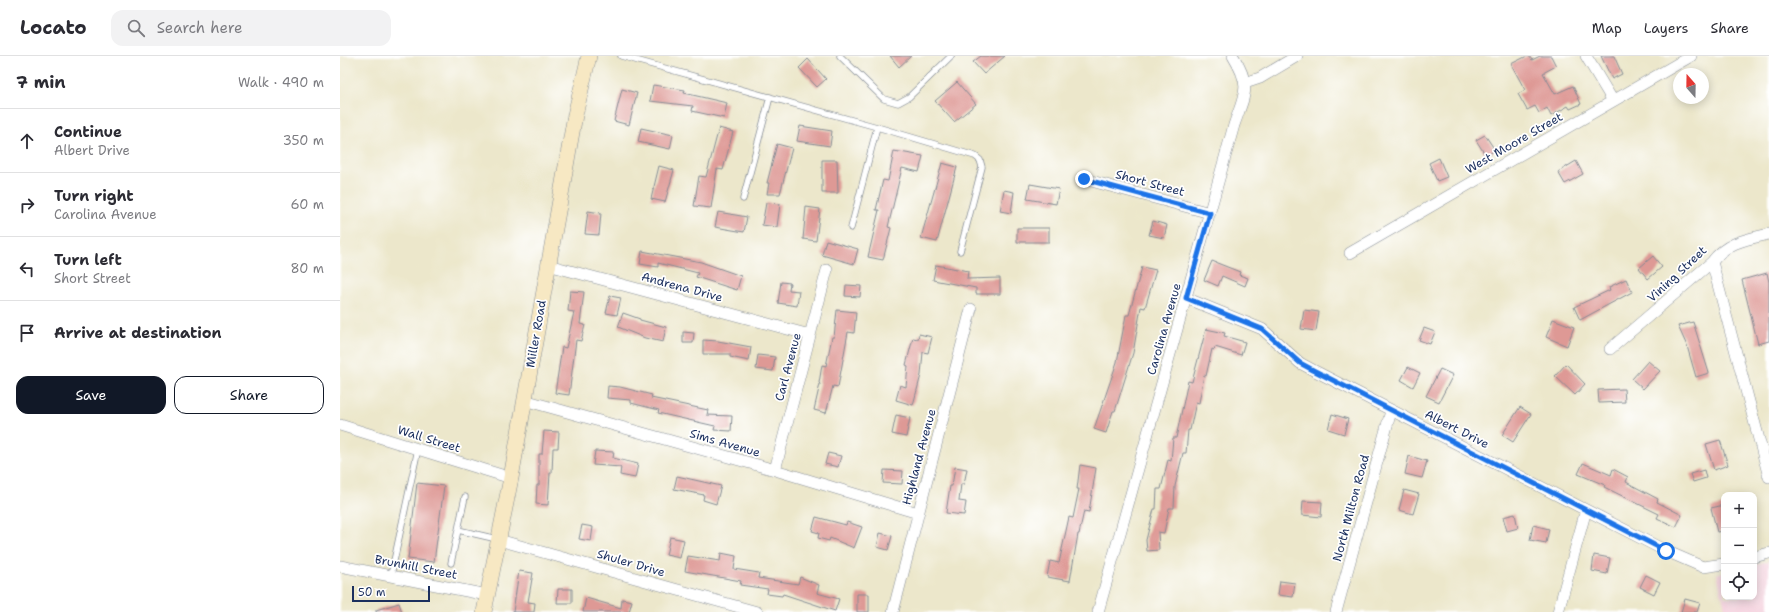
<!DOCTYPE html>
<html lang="en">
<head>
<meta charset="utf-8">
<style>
	:root { --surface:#fff; --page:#f2f2f3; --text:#2b2b33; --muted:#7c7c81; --line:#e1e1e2; --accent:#111827 }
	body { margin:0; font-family:"Shantell Sans",sans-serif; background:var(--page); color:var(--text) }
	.controls { position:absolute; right:12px; bottom:12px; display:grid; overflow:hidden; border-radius:8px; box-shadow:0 2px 10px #0003 }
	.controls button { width:36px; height:36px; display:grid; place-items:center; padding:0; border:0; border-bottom:1px solid var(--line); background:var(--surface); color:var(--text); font:20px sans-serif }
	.compass { position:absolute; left:1333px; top:12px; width:36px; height:36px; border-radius:50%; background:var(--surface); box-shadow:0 2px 10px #0003; rotate:340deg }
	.scale { position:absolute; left:12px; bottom:10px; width:78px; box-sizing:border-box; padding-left:4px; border:2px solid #1b2f5e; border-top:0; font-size:11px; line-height:14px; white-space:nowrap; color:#1b2f5e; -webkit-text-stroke:3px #fff; paint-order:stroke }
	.stop { position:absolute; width:12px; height:12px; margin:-9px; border:3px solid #1a73e8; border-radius:50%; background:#fff }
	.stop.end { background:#1a73e8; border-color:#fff; box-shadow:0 1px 4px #0008 }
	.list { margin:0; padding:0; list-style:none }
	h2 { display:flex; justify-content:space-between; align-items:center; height:52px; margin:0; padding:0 16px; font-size:17px }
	h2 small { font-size:13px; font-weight:400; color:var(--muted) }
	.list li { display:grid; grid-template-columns:26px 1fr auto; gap:12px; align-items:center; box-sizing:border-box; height:64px; padding:0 16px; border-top:1px solid var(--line) }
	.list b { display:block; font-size:15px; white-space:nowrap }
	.list p { margin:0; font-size:13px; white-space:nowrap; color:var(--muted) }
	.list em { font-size:13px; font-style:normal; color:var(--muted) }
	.actions { display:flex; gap:8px; padding:12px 16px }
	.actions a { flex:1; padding:9px 0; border:1px solid var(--accent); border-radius:12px; text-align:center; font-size:14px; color:var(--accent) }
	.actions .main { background:var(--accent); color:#fff }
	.icon { flex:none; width:22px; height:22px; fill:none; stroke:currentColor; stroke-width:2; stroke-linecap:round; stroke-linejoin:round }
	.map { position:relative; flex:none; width:1429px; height:556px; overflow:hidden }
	header { display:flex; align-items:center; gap:24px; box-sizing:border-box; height:56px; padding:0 20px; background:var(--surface); border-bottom:1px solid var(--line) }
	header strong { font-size:19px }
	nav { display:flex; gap:22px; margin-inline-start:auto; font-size:14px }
	.search { width:280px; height:36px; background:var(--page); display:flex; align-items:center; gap:10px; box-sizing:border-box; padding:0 14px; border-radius:12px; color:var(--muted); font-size:15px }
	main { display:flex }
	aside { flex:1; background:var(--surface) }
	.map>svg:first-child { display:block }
	.built { fill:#f4cfdc }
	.building { fill:#de9995 }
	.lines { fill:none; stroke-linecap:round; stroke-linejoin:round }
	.service-casing { stroke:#848b94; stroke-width:7 }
	.minor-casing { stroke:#848b94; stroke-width:12 }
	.secondary-casing { stroke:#848b94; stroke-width:16 }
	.service { stroke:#fff; stroke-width:5.5 }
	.minor { stroke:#fff; stroke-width:11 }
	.secondary { stroke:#f7e8c3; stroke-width:15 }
	.route { stroke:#1a73e8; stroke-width:5 }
	.labels { text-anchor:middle; stroke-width:3.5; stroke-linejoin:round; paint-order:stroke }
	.street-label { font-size:12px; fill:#1b2f5e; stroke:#fff }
</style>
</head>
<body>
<header>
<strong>Locato</strong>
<div class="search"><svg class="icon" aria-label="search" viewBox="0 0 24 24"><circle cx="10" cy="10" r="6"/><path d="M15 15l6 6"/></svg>Search here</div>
<nav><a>Map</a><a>Layers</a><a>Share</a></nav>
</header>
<main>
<aside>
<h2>7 min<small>Walk · 490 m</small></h2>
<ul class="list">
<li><svg class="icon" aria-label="ahead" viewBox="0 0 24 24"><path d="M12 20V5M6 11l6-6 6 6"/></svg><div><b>Continue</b><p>Albert Drive</p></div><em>350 m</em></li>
<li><svg class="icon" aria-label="right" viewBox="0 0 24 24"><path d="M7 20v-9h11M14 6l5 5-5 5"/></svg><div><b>Turn right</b><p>Carolina Avenue</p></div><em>60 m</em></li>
<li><svg class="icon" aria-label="left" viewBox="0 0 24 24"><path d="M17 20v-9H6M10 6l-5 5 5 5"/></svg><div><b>Turn left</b><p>Short Street</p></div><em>80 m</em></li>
<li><svg class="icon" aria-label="arrive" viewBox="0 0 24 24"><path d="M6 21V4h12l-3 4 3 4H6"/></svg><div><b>Arrive at destination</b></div></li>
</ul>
<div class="actions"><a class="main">Save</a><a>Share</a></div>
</aside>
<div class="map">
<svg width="1429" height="556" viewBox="0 0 1429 556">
	<rect width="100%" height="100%" fill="#fff"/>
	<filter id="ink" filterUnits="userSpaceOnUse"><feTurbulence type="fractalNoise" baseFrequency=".025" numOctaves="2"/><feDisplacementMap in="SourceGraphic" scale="8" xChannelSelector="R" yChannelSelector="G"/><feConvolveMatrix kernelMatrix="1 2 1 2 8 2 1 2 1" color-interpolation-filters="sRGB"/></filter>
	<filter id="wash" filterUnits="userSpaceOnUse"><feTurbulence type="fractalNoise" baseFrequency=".012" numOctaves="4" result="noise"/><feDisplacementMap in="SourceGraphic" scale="16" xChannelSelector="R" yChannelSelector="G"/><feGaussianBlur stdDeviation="0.9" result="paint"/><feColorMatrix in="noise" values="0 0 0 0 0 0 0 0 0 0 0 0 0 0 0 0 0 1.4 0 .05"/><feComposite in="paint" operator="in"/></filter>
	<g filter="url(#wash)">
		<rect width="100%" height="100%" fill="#ece7cb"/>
		<path class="built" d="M1429,505V556H1386L1377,518L1384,516V541H1414V509Z"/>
		<g id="blocks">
			<path class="building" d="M550,0H571L559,11Z
				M641,0H665L644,18L633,6Z
				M1187,0H1189L1192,4L1200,0H1211L1216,10L1203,17L1215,38L1233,30L1241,48L1230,53L1228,50L1211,60L1207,52L1199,57L1195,50L1187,54L1178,38L1185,34L1171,8Z
				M1261,0H1274L1282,18L1272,23Z
				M468,3L486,23L477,31L459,12Z
				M617,26L636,48L614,66L595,45Z
				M313,29L345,34L344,37L387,47L384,62L352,55L353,50L310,45Z
				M282,33L297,37L289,69L274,65Z
				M460,70L492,75L490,90L457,85Z
				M301,72L333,79L330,93L298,86Z
				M379,72L393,76L383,114L377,113L371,152L354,150L359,120L366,121Z
				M1145,79L1155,94L1146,100L1136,84Z
				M437,88L452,92L440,138H427L429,127H427Z
				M554,95L583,100L579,116L562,112L548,171L551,172L543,204L528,201L539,154H536L543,124L548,125Z
				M1099,102L1107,121L1097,125L1089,107Z
				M482,104H497L498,137H482Z
				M1236,105L1243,118L1225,128L1218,116Z
				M602,107L617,111L597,186L581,182Z
				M319,110L334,114L325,146L311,143Z
				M690,128L719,133L716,148L687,143Z
				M664,134L674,136L671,157L660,155Z
				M426,147L440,148L437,171L422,169Z
				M466,151L480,153L476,185L463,183Z
				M248,155L261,157L259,179L245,178Z
				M378,156L407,161L404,176L375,171Z
				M813,165L827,169L824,182L809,179Z
				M677,172H709V186H677Z
				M486,184L518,193L514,208L482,199Z
				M302,195L361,206L401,220L397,234L356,221L358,217L318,207V211L300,208Z
				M1313,200L1322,211L1308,223L1299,212Z
				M872,205L900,216L899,219L908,222L905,230L882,220L878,230L864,224Z
				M596,209L628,215L627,223L660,222V238H636V232L593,224Z
				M802,211L816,214L805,252L801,251L793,297L775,355H773L766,377L754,373L777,306L786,259H789Z
				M1427,217L1429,226V285L1418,288L1402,224Z
				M1286,223L1292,236L1240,264L1234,251L1270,234L1269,231Z
				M441,226L450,227L449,234L459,235L457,250L438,247Z
				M506,229L521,230L520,241L505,240Z
				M230,235L244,236L240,268L245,269L241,285L236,284L229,339L215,337L222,291L226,292L234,256L228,255Z
				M270,240L281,242L277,259L266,257Z
				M497,254L516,256L514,277L508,276L498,331L493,330L486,357L474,354L480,328L479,327L482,309L486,310L492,281H494Z
				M964,254L979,256L976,275L961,273Z
				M283,257L300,263V264L326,271L323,286L305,282L278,271Z
				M1213,263L1234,271L1227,290L1206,281Z
				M1353,266L1369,317L1356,321L1347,290L1338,270Z
				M1084,272L1095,276L1090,288L1079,284Z
				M866,273L885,277L884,280L905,286L901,299L875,291L874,294L872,293L866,320L864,319L859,347L856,346L850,374H848L846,397H843L835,430L834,452H829L824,477L818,476L819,494L807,495L806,484L814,453H816L817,433H821L828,404L831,405L833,382H836L848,325L852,326Z
				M343,276L354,277L353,287H343Z
				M579,278L592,281L588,297L583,296L581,319L573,349L556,344L560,329L566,331L568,310L566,309L573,282L578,283Z
				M363,284L378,285L411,291L409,305L390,301V298H363Z
				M418,299L435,301L433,315L416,313Z
				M1308,305L1320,315L1303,333L1292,323Z
				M1226,308L1245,328L1235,339L1215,320Z
				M1068,311L1080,317L1073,331L1061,324Z
				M1100,313L1113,319L1099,346L1086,340Z
				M268,330L280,331L312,339L311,342L368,354L367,359L392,360L391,375L374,374L375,370L318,357L319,354L291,347V344L267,342Z
				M1284,333L1285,346L1259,347L1258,334Z
				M1180,351L1191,358L1173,386L1162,379Z
				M992,358L1008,363L1004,378L988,373Z
				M556,359L570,362L566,381L552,378Z
				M204,375L219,376L218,392H213L212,417H210L208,449L196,448L197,429H199V398H202Z
				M1380,384L1388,409L1374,414L1366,388Z
				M255,395L274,396L273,402L298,408L295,422L280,419L281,411L253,409Z
				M488,397L501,400L498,411L485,408Z
				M1069,400L1087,405L1082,422L1065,418Z
				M1243,407L1271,419L1273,413L1288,421L1286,426L1318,443L1317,446L1342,459L1336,471L1317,462L1319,458L1264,431L1265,429L1238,418Z
				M740,409L756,412L749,456L744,455L739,478H738L730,525L707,521L710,505L719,507L729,461L733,462L739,433H737Z
				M615,411L627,413L624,428H621L619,445L626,446L624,459L606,457L610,430H612Z
				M544,414L563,415L562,428L543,427Z
				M1364,414L1366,422L1353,426L1350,418Z
				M337,420L381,430L376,448L363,444L364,439L334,433Z
				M77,427L104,430L94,506L68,503Z
				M1064,434L1079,438L1073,458L1059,454Z
				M963,445L982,446L981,461L962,459Z
				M1384,449V475L1377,476L1371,452Z
				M1175,458L1178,472L1167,475L1163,461Z
				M476,461L506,469L507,466L522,471L514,492L490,482L489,485L478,482L479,477L472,475Z
				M242,469L253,471L251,485L239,483Z
				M1193,469L1209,473L1206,487L1190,484Z
				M540,477L552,480L548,494L537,491Z
				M330,481L344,484L340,502L326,499Z
				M381,497L396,500L394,513L419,517L418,522L458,528L460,521L479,529L477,537L499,543L495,555L443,538L442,540L427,538L428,533L400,529L401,525L345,515L348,500L380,505Z
				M1254,499L1270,502L1267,518L1252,515Z
				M179,515L193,517L188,546L195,547L194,556H173Z
				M1306,519L1320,526L1314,538L1300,531Z
				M940,525L955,527L953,541L938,539Z
				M218,533H232V547H217Z
				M517,538H529V556H517Z
				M246,542L281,552L282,543L292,545L289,556H243Z
				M1345,543L1360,547L1357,556H1341Z
				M59,547L62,556H36V554Z"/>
		</g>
	</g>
	<g filter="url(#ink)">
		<use href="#blocks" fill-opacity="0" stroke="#848b94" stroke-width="1"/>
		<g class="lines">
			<defs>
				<path id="service" d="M281,0L537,71L511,172
					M500,0L544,43L558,47L569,41L611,0
					M537,71L635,100L640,104L642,111L620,195
					M403,143L430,41
					M118,474L157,483
					M111,507L125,441
					M51,519L78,393"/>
				<path id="minor" d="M1246,0L1273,45
					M905,27L920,22L957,0
					M744,123L870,157
					M1010,197L1351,0
					M1372,206L1429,421
					M208,209L470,279
					M846,242L922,273L960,307L973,314L1326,495L1363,511L1384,508
					M1270,293L1372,206C1386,186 1407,183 1429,178
					M184,344L435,414L578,457
					M0,369L171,422
					M435,414L487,214
					M159,484L417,556
					M1414,501L1429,497
					M0,510L147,539
					M553,556L631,253
					M758,556L894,69C905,37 912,31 893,0
					M996,556L1051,355
					M1218,556L1246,454"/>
				<path id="secondary" d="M144,556L171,422L235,59L249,0"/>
			</defs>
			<use href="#service" class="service-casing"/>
			<use href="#minor" class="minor-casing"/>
			<use href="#secondary" class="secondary-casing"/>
			<use href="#service" class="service"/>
			<use href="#minor" class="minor"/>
			<use href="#secondary" class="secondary"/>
		</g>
	</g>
	<g class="lines" filter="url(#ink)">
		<path class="route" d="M744,123L870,157L846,242L922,273L960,307L973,314L1326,495"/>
	</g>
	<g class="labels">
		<g class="street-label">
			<text transform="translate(1174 87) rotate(-30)" y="4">West Moore Street</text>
			<text transform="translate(810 127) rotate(15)" y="4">Short Street</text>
			<text transform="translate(1337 218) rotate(-43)" y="4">Vining Street</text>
			<text transform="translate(342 231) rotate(15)" y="4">Andrena Drive</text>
			<text transform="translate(824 273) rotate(-74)" y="4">Carolina Avenue</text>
			<text transform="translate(196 278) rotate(-80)" y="4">Miller Road</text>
			<text transform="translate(448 311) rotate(-75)" y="4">Carl Avenue</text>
			<text transform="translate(1117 373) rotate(27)" y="4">Albert Drive</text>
			<text transform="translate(89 383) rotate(17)" y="4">Wall Street</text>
			<text transform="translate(385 387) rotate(16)" y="4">Sims Avenue</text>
			<text transform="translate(579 401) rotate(-75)" y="4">Highland Avenue</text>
			<text transform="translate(1011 452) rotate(-75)" y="4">North Milton Road</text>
			<text transform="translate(291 507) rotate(16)" y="4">Shuler Drive</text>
			<text transform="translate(76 511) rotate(11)" y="4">Brunhill Street</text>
		</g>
	</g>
</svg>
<div class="controls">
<button>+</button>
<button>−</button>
<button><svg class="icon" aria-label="locate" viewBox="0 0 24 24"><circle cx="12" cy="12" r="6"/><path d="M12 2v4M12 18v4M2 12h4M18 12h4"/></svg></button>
</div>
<svg class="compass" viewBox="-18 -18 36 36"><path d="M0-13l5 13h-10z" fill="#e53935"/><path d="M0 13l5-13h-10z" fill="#7c7c81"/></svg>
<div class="scale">50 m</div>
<div class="stop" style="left:1326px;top:495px"></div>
<div class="stop end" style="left:744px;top:123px"></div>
</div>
</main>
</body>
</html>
